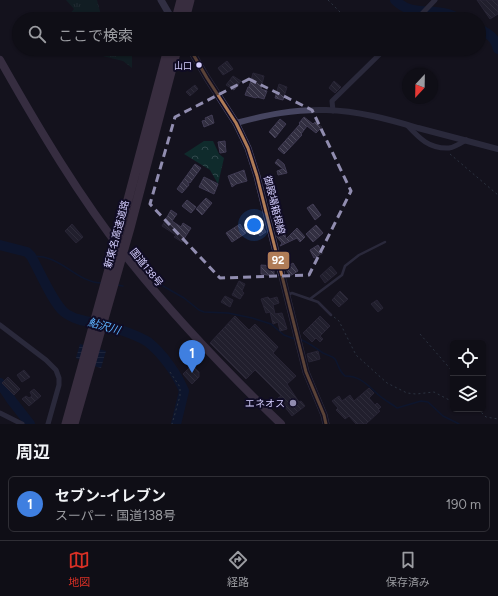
<!DOCTYPE html>
<html lang="ja">
<head>
<meta charset="utf-8">
<style>
	:root { --surface:#0f0e16; --page:#1d1c23; --text:#f1f3f6; --muted:#9b9ca1; --line:#2f2e35; --accent:#d93025 }
	body { margin:0; font-family:Figtree,"Noto Sans JP",sans-serif; background:var(--page); color:var(--text) }
	.controls { position:absolute; right:12px; bottom:12px; display:grid; overflow:hidden; border-radius:6px; box-shadow:0 1px 3px #0004 }
	.controls button { width:36px; height:36px; display:grid; place-items:center; padding:0; border:0; border-bottom:1px solid var(--line); background:var(--surface); color:var(--text); font:20px sans-serif }
	.compass { position:absolute; left:402px; top:68px; width:36px; height:36px; border-radius:50%; background:var(--surface); box-shadow:0 1px 3px #0004; rotate:202deg }
	.you { position:absolute; left:254px; top:225px; width:14px; height:14px; margin:-10px; border:3px solid #fff; border-radius:50%; background:#1a73e8; box-shadow:0 0 0 6px #1a73e833 }
	.badge { display:grid; place-items:center; width:26px; height:26px; border-radius:50%; background:var(--accent); color:#fff; font-size:13px; font-weight:700 }
	.pin { position:absolute; translate:-50% -33px; filter:drop-shadow(0 1px 2px #0008) }
	.pin::after { content:''; position:absolute; top:21px; width:14px; height:12px; background:inherit; clip-path:polygon(0 0,100% 0,50% 100%) }
	.list { margin:0; padding:0; list-style:none }
	h2 { display:flex; justify-content:space-between; align-items:center; height:52px; margin:0; padding:0 16px; font-size:17px }
	h2 small { font-size:13px; font-weight:400; color:var(--muted) }
	.list li { display:grid; grid-template-columns:26px 1fr auto; gap:12px; align-items:center; box-sizing:border-box; height:56px; margin:0 8px 8px; padding:0 8px; border:1px solid var(--line); border-radius:6px }
	.list b { display:block; font-size:15px; white-space:nowrap }
	.list p { margin:0; font-size:13px; white-space:nowrap; color:var(--muted) }
	.list em { font-size:13px; font-style:normal; color:var(--muted) }
	.icon { flex:none; width:22px; height:22px; fill:none; stroke:currentColor; stroke-width:2; stroke-linecap:round; stroke-linejoin:round }
	.map { position:relative; flex:none; width:498px; height:424px; overflow:hidden }
	.search { position:absolute; background:var(--surface); box-shadow:0 1px 3px #0004; left:12px; right:12px; top:12px; height:44px; display:flex; align-items:center; gap:10px; box-sizing:border-box; padding:0 14px; border-radius:22px; color:var(--muted); font-size:15px }
	.sheet { height:116px; background:var(--surface) }
	nav { display:flex; justify-content:space-around; align-items:center; box-sizing:border-box; height:56px; border-top:1px solid var(--line); background:var(--surface); font-size:11px; color:var(--muted) }
	nav a { display:grid; justify-items:center; gap:2px }
	nav .on { color:var(--accent) }
	.map>svg:first-child { display:block }
	.grass { fill:url(#grass-tufts) }
	.forest { fill:url(#forest-crowns) }
	.water { fill:url(#water-rules) }
	.lines { fill:none; stroke-linecap:round; stroke-linejoin:round }
	.stream { stroke:#061a41; stroke-width:1.5 }
	.river { stroke:#061a41; stroke-width:10 }
	.building { fill:url(#building-back-hatch); stroke:#403b53 }
	.path { stroke:#485a6a; stroke-width:1; stroke-dasharray:2 3; stroke-linecap:butt }
	.service { stroke:#464560; stroke-width:2.5 }
	.minor { stroke:#464560; stroke-width:5 }
	.tertiary { stroke:#464560; stroke-width:6 }
	.secondary { stroke:#555372; stroke-width:7 }
	.trunk { stroke:#604e6c; stroke-width:8 }
	.motorway { stroke:#644e68; stroke-width:9 }
	.motorway-bridge { stroke:#644e68; stroke-width:9 }
	.bus-1-casing { stroke:#100c24; stroke-width:6 }
	.bus-1 { stroke:#b07c57; stroke-width:3 }
	.marked { fill:none; stroke:#918db0; stroke-width:3; stroke-dasharray:8 5; stroke-linejoin:round }
	.bus-dot { fill:#d5cfff; stroke:#100c24; stroke-width:1.5 }
	.poi-dot { fill:#918db0; stroke:#100c24; stroke-width:1.5 }
	.labels { text-anchor:middle; stroke-width:4; stroke-linejoin:round; paint-order:stroke }
	.bus-label { font-size:9px; fill:#d5cfff; stroke:#100c24; text-anchor:end }
	.street-label { font-size:10px; fill:#d5cfff; stroke:#100c24 }
	.poi-label { font-size:10px; fill:#d5cfff; stroke:#100c24; text-anchor:end }
	.water-label { font-size:11px; font-style:italic; fill:#5db2ff; stroke:#100c24 }
	.line-badge { stroke:#100c24; stroke-width:1.5 }
	.badge-label { font-size:11px; text-anchor:middle; font-weight:bold; fill:#fff }
</style>
</head>
<body>
<div class="map">
<svg width="498" height="424" viewBox="0 0 498 424">
	<defs>
		<pattern id="grass-tufts" width="24" height="20" patternUnits="userSpaceOnUse"><rect width="24" height="20" fill="#0f2b2c"/><path d="M3 7l-1-3M5 7V3M7 7l1-3M15 17l-1-3M17 17v-4M19 17l1-3" fill="none" stroke="#31494c"/></pattern>
		<pattern id="forest-crowns" width="20" height="18" patternUnits="userSpaceOnUse"><rect width="20" height="18" fill="#0f2b2c"/><path d="M2 6a3 3 0 1 1 6 0M12 15a3 3 0 1 1 6 0" fill="none" stroke="#31494c"/></pattern>
		<pattern id="water-rules" width="6" height="5" patternUnits="userSpaceOnUse"><rect width="6" height="5" fill="#061a41"/><path d="M0 2.5h6" fill="none" stroke="#293a5e"/></pattern>
		<pattern id="building-back-hatch" width="6" height="6" patternUnits="userSpaceOnUse"><rect width="6" height="6" fill="#322f41"/><path d="M-1 5l2 2M0 0l6 6M5-1l2 2" fill="none" stroke="#4f4c5e"/></pattern>
	</defs>
	<rect width="100%" height="100%" fill="#14121e"/>
	<path class="grass" d="M66,0H97L102,19H66L74,9Z
		M74,49H129L132,50V68L123,61Z"/>
	<path class="forest" d="M204,141H213L219,154L224,158L218,184L210,170L184,154Z"/>
	<path class="water" d="M80,344L106,351L101,368L80,362L81,360L76,358Z"/>
	<g class="lines">
		<path class="stream" d="M31,256C37,257 42,256 47,258C66,263 81,283 102,283
			M156,282L184,298L199,310L204,312L228,313L252,318L271,324L284,335L295,339
			M117,285L123,286
			M301,340C310,343 315,348 323,353C327,355 332,356 335,359C339,365 338,370 345,376C362,376 369,387 381,397C386,401 392,404 397,408L421,401L428,402L443,416L459,424"/>
		<path class="river" d="M395,0C412,17 428,8 448,14C452,15 456,17 460,19
			M479,29C489,34 495,37 498,49
			M0,245L27,252L31,256C39,270 53,303 64,312C75,321 92,322 105,325C116,328 139,336 148,342C163,354 177,374 184,391L176,424
			M0,383L12,401L30,424"/>
	</g>
	<path class="building" d="M477,0H498V14L490,19Z
		M227,61L233,69L223,75L218,68Z
		M253,73L264,76L261,89L267,91L264,99L257,97L256,98L245,95L248,87H249Z
		M233,76L241,81L234,90L226,85Z
		M334,81L341,87L335,93L329,88Z
		M279,84L287,87L283,100L275,98Z
		M195,85L198,89L190,96L186,92Z
		M212,115L214,123L204,127L202,121L206,120L205,118Z
		M304,117L313,124L315,122L322,127L316,133L307,126L301,134L302,135L284,154L278,149L300,124L299,123Z
		M280,119L286,124L275,138L269,132Z
		M225,141L226,152L220,153L218,142Z
		M278,159L284,164L287,173L278,175L277,171L283,169L275,163Z
		M195,164L201,168L190,183L188,182V183L189,185L182,193L177,189Z
		M244,170L247,181L236,184L232,187L228,176Z
		M204,177L218,184L214,194L199,187Z
		M206,198L212,203L202,215L196,209Z
		M187,200L196,207L191,213L182,206Z
		M313,204L321,215L315,220L307,208Z
		M171,210L177,214L172,221L181,227L183,223L191,228L182,242L174,237L176,235L162,226Z
		M282,223L286,239L297,228L305,237L300,242L297,238L280,246L282,243L277,237L275,225Z
		M72,224L83,237L76,243L65,231Z
		M240,224L246,233L232,242L226,233Z
		M261,224L266,232L260,236L255,228Z
		M316,225L323,233L313,242L306,234Z
		M318,245L323,253L314,258L310,250Z
		M293,263L298,271L290,276L285,268Z
		M261,265L274,266V276L261,274Z
		M331,266L337,273L325,283L320,276Z
		M239,281L245,284L242,291L244,293L240,299L232,295Z
		M340,291L348,299L339,307L332,300Z
		M225,296L233,300L230,307L221,302Z
		M268,297L270,299L277,297L279,303L273,305L275,314L282,313L287,329L280,331L278,322L273,324L270,312L266,313L261,299Z
		M377,300L383,308L378,312L371,304Z
		M235,316L249,330L255,324L278,347L273,353L296,376L287,384L299,402L301,401L305,406L292,416L278,398L281,396L255,370L246,379L210,343Z
		M320,316L330,326L320,336L323,339L320,342L316,338L312,342L303,333Z
		M318,351L320,359L309,362L307,354Z
		M192,365L199,372V377L192,384L183,374Z
		M24,370L30,377L22,382L17,375Z
		M8,377L20,389L14,395L2,383Z
		M369,388L374,393L369,398L375,405L377,403L381,407L378,410L380,411L366,424H356L349,416L345,419L336,410L338,408L332,401L339,396L342,401L350,395L354,401Z
		M34,389L41,396L29,406L22,399L26,396L29,398L32,396L30,392Z"/>
	<g class="lines">
		<path class="path" d="M328,0L347,19
			M450,154L498,195
			M334,317L339,321L356,355L387,383L407,393L416,394L434,392L453,402
			M420,334L453,372
			M170,372L180,387V396L172,424
			M478,409L486,417L498,419"/>
		<path class="service" d="M287,295L292,293L318,302L331,315
			M310,299L342,275L345,266L359,255L385,242"/>
		<path class="minor" d="M417,19L435,0
			M333,111L332,101L385,49
			M407,125C419,138 429,149 449,148C455,147 461,143 466,140
			M0,325L46,360L56,370L59,378V385L48,424
			M0,413L22,424"/>
		<path class="tertiary" d="M236,123C266,115 294,109 326,110C358,111 388,119 418,128C445,135 471,142 498,149"/>
		<path class="secondary" d="M161,0L172,19
			M190,49L207,78L236,123L248,148L257,176L306,372L324,415L326,424"/>
		<path class="trunk" d="M0,60C39,129 80,198 129,260C176,319 227,372 281,424"/>
		<path class="motorway" d="M176,19L181,0
			M185,19L190,0"/>
		<path class="motorway-bridge" d="M66,424L121,226L168,49
			M74,424L130,228L177,49"/>
		<defs>
			<path id="bus-1" d="M190,49L207,78L236,123L248,148L257,176L306,372L324,415L326,424"/>
		</defs>
		<use href="#bus-1" class="bus-1-casing"/>
		<use href="#bus-1" class="bus-1"/>
	</g>
	<path d="M0 0H498V424H0ZM249,79L312,110L351,191L309,275L220,278L150,204L175,117Z" fill="#14121e" fill-opacity=".55" fill-rule="evenodd"/>
	<path class="marked" d="M249,79L312,110L351,191L309,275L220,278L150,204L175,117Z"/>
	<circle class="bus-dot" cx="199" cy="65" r="3.5"/>
	<circle class="poi-dot" cx="293" cy="403" r="4"/>
	<g class="labels">
		<g class="bus-label">
			<text x="192" y="69">山口</text>
		</g>
		<g class="street-label">
			<text transform="translate(275 205) rotate(76)" y="4">御殿場箱根線</text>
			<text transform="translate(116 234) rotate(-75)" y="4">新東名高速道路</text>
			<text transform="translate(147 267) rotate(51)" y="4">国道138号</text>
		</g>
		<g class="poi-label">
			<text x="285" y="407">エネオス</text>
		</g>
		<g class="water-label">
			<text transform="translate(104 326) rotate(16)" y="4">鮎沢川</text>
		</g>
	</g>
	<rect class="line-badge" x="267" y="251" width="23" height="19" rx="4" fill="#b07c57"/>
	<g class="badge-label">
		<text x="278" y="264">92</text>
	</g>
</svg>
<div class="controls">
<button><svg class="icon" aria-label="locate" viewBox="0 0 24 24"><circle cx="12" cy="12" r="6"/><path d="M12 2v4M12 18v4M2 12h4M18 12h4"/></svg></button>
<button><svg class="icon" aria-label="layers" viewBox="0 0 24 24"><path d="M12 4l9 5-9 5-9-5zM3 14l9 5 9-5"/></svg></button>
</div>
<svg class="compass" viewBox="-18 -18 36 36"><path d="M0-13l5 13h-10z" fill="#e53935"/><path d="M0 13l5-13h-10z" fill="#9b9ca1"/></svg>
<div class="you"></div>
<div class="pin badge" style="left:192px;top:373px;background:#3f7fe0">1</div>
<div class="search"><svg class="icon" aria-label="search" viewBox="0 0 24 24"><circle cx="10" cy="10" r="6"/><path d="M15 15l6 6"/></svg>ここで検索</div>
</div>
<section class="sheet">
<h2>周辺<small></small></h2>
<ul class="list">
<li><span class="badge" style="background:#3f7fe0">1</span><div><b>セブン-イレブン</b><p>スーパー · 国道138号</p></div><em>190 m</em></li>
</ul>
</section>
<nav>
<a class="on"><svg class="icon" aria-label="map" viewBox="0 0 24 24"><path d="M3 6l6-2 6 2 6-2v14l-6 2-6-2-6 2zM9 4v14M15 6v14"/></svg>地図</a>
<a><svg class="icon" aria-label="directions" viewBox="0 0 24 24"><path d="M12 3l9 9-9 9-9-9zM9 14v-3h6M13 9l2 2-2 2"/></svg>経路</a>
<a><svg class="icon" aria-label="saved" viewBox="0 0 24 24"><path d="M7 4h10v16l-5-4-5 4z"/></svg>保存済み</a>
</nav>
</body>
</html>
